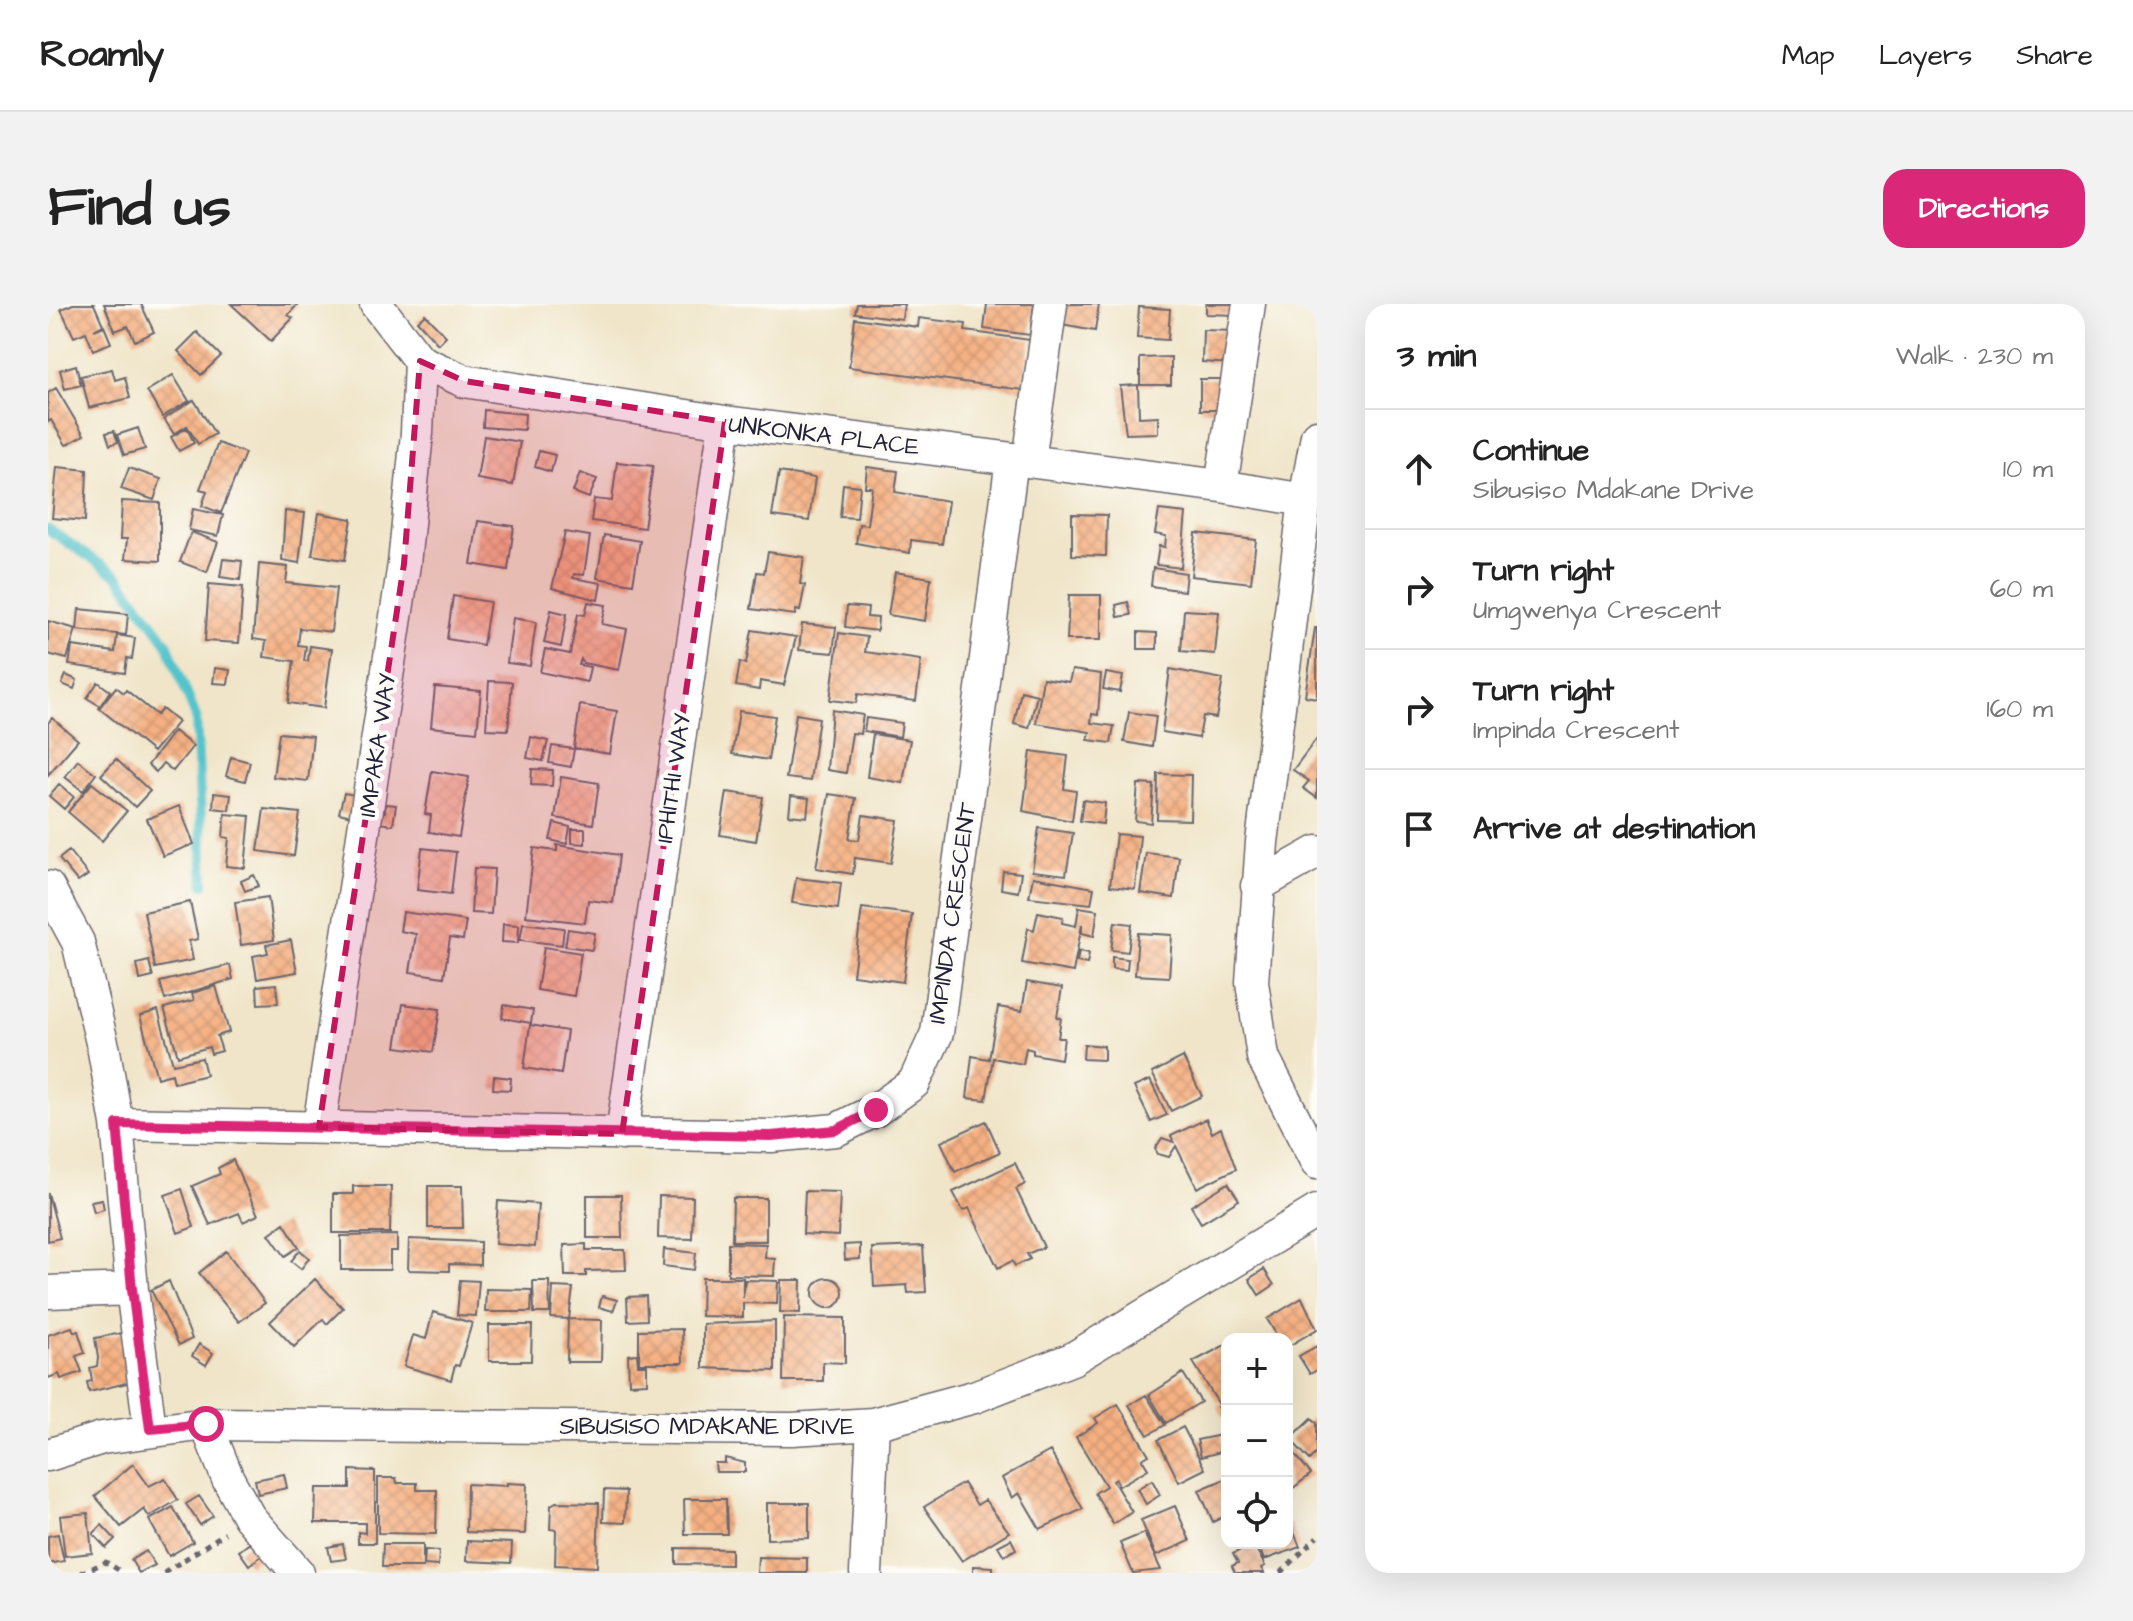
<!DOCTYPE html>
<html lang="en">
<head>
<meta charset="utf-8">
<style>
	:root { --surface:#fff; --page:#f2f2f2; --text:#222; --muted:#767676; --line:#e0e0e0; --accent:#db2777 }
	body { margin:0; font-family:"Architects Daughter",sans-serif; background:var(--page); color:var(--text) }
	.controls { position:absolute; right:24px; bottom:24px; display:grid; overflow:hidden; border-radius:16px; box-shadow:0 8px 32px #0002 }
	.controls button { width:72px; height:72px; display:grid; place-items:center; padding:0; border:0; border-bottom:2px solid var(--line); background:var(--surface); color:var(--text); font:40px sans-serif }
	.stop { position:absolute; width:24px; height:24px; margin:-18px; border:6px solid #db2777; border-radius:50%; background:#fff }
	.stop.end { background:#db2777; border-color:#fff; box-shadow:0 2px 8px #0008 }
	.list { margin:0; padding:0; list-style:none }
	h2 { display:flex; justify-content:space-between; align-items:center; height:104px; margin:0; padding:0 32px; font-size:34px }
	h2 small { font-size:26px; font-weight:400; color:var(--muted) }
	.list li { display:grid; grid-template-columns:52px 1fr auto; gap:24px; align-items:center; box-sizing:border-box; height:120px; padding:0 32px; border-top:2px solid var(--line) }
	.list b { display:block; font-size:30px; white-space:nowrap }
	.list p { margin:0; font-size:26px; white-space:nowrap; color:var(--muted) }
	.list em { font-size:26px; font-style:normal; color:var(--muted) }
	.icon { flex:none; width:44px; height:44px; fill:none; stroke:currentColor; stroke-width:2; stroke-linecap:round; stroke-linejoin:round }
	.map { position:relative; flex:none; width:1269px; height:1269px; overflow:hidden; border-radius:24px }
	header { display:flex; align-items:center; gap:48px; box-sizing:border-box; height:112px; padding:0 40px; background:var(--surface); border-bottom:2px solid var(--line) }
	header strong { font-size:38px }
	nav { display:flex; gap:44px; margin-inline-start:auto; font-size:28px }
	.intro { display:flex; align-items:center; justify-content:space-between; box-sizing:border-box; height:192px; padding:0 48px }
	h1 { margin:0; font-size:56px }
	.button { padding:20px 36px; border-radius:24px; background:var(--accent); color:#fff; font-size:28px; font-weight:700 }
	main { display:flex; gap:48px; padding:0 48px }
	aside { flex:1; background:var(--surface); border-radius:24px; box-shadow:0 8px 32px #0002 }
	.map>svg:first-child { display:block }
	.lines { fill:none; stroke-linecap:round; stroke-linejoin:round }
	.stream { stroke:#55c3cb; stroke-width:10 }
	.building { fill:url(#building-cross-hatch) }
	.minor-casing { stroke:#6a666d; stroke-width:35 }
	.path { stroke:#6a666d; stroke-width:5; stroke-dasharray:6 6; stroke-linecap:butt }
	.minor { stroke:#fff; stroke-width:32 }
	.route { stroke:#db2777; stroke-width:10 }
	.marked { fill:#c2185b; fill-opacity:0.2; stroke:#c2185b; stroke-width:6; stroke-dasharray:16 10; stroke-linejoin:round }
	.labels { text-anchor:middle; stroke-width:8; stroke-linejoin:round; paint-order:stroke }
	.street-label { font-size:24px; fill:#22223b; stroke:#fdfcf7 }
</style>
</head>
<body>
<header>
<strong>Roamly</strong>
<nav><a>Map</a><a>Layers</a><a>Share</a></nav>
</header>
<div class="intro"><h1>Find us</h1><a class="button">Directions</a></div>
<main>
<div class="map">
<svg width="1269" height="1269" viewBox="0 0 1269 1269">
	<defs>
		<pattern id="building-cross-hatch" width="8" height="8" patternUnits="userSpaceOnUse" patternTransform="scale(2)"><rect width="8" height="8" fill="#f5b082"/><path d="M0 0l8 8M0 8l8-8" fill="none" stroke="#d29771"/></pattern>
	</defs>
	<rect width="100%" height="100%" fill="#fdfcf7"/>
	<filter id="ink" filterUnits="userSpaceOnUse"><feTurbulence type="fractalNoise" baseFrequency=".0125" numOctaves="2"/><feDisplacementMap in="SourceGraphic" scale="16" xChannelSelector="R" yChannelSelector="G"/><feConvolveMatrix kernelMatrix="1 2 1 2 8 2 1 2 1" color-interpolation-filters="sRGB"/></filter>
	<filter id="wash" filterUnits="userSpaceOnUse"><feTurbulence type="fractalNoise" baseFrequency=".006" numOctaves="4" result="noise"/><feDisplacementMap in="SourceGraphic" scale="32" xChannelSelector="R" yChannelSelector="G"/><feGaussianBlur stdDeviation="1.8" result="paint"/><feColorMatrix in="noise" values="0 0 0 0 0 0 0 0 0 0 0 0 0 0 0 0 0 1.4 0 .05"/><feComposite in="paint" operator="in"/></filter>
	<g filter="url(#wash)">
		<rect width="100%" height="100%" fill="#f0e5c9"/>
		<g class="lines">
			<path class="stream" d="M0,225L70,272L119,339L148,413L156,580"/>
		</g>
		<g id="blocks">
			<path class="building" d="M25,0H46L55,21L46,26L56,22L63,39L45,46L38,28L26,33L13,5Z
				M56,0H93L106,28L87,37L80,22L67,27Z
				M183,0H250L240,11L245,14L223,37Z
				M809,0H856L854,15L807,9Z
				M939,0H986L982,31L936,25Z
				M1016,0H1051L1047,27L1013,21Z
				M1158,0H1190L1189,11L1158,10Z
				M1091,3L1122,5L1120,36L1089,34Z
				M377,10L398,32L390,40L369,17Z
				M807,14L870,23L871,14L918,20L917,27L982,36L975,86L801,63Z
				M1155,26L1186,27L1184,60L1154,58Z
				M149,28L173,52L153,71L130,47Z
				M1123,53V81H1092V54Z
				M28,61L33,81L17,85L12,66Z
				M64,65L67,76L77,73L82,94L41,104L33,72Z
				M125,71L141,97L114,113L99,87Z
				M1152,75H1181L1180,106H1152Z
				M1090,81L1091,113L1110,112V129L1078,130L1072,82Z
				M8,84L36,131L18,141L3,116L0,118V89Z
				M146,96L167,130L150,140L139,122L126,130L116,115Z
				M436,106L477,110L476,126L435,123Z
				M90,124L97,145L76,151L69,131Z
				M139,124L146,139L131,147L123,133Z
				M66,127L70,138L62,141L58,129Z
				M436,132L472,138L465,181L429,175Z
				M170,139L197,149L173,209L154,202L159,187L152,185Z
				M491,147L507,151L503,168L487,163Z
				M569,158L605,162L596,224L543,217L546,195L564,197Z
				M9,163L39,166L37,217L4,214Z
				M819,163L850,167L847,188L900,197L894,240L863,236L862,249L808,239L811,220L819,221L824,183H817Z
				M81,164L113,175L106,196L73,185Z
				M731,168L767,174L761,217L724,212Z
				M532,169L549,175L541,194L525,188Z
				M795,180L812,182L809,214L792,213Z
				M74,197L112,199V257L77,255L79,235H72Z
				M145,205L175,211L170,232L141,226Z
				M1111,206L1138,209L1133,264L1108,261L1111,242L1117,243L1118,232L1107,230Z
				M237,207L257,209L251,259L234,256Z
				M271,209L304,215L297,256L264,251Z
				M1024,210L1059,211L1058,252L1024,251Z
				M430,217L466,222L460,266L423,260Z
				M143,228L170,238L159,268L132,258Z
				M517,228L542,232L536,271L526,270L525,274L553,279L550,296L504,284Z
				M1148,229L1208,236L1203,279L1143,272Z
				M556,231L592,237L585,280L549,274Z
				M720,248L756,253L752,280L757,281L752,307L748,306L747,311L703,305L709,268L716,269Z
				M175,255L194,257L192,276L172,273Z
				M211,260L240,263L238,279L288,284L283,328L252,324L250,341L258,342L256,357H260L262,342L284,345L276,404L240,399L246,357L216,353L218,337L205,335Z
				M1105,264L1138,269L1136,287L1103,282Z
				M847,268L883,274L877,317L840,311Z
				M161,280L195,283L191,339L157,337Z
				M1021,291H1053V336H1019Z
				M405,292L442,298L435,341L399,335Z
				M540,298L558,301L554,320L579,325L571,366L535,359L533,355L531,361L542,363L539,378L492,368L497,345L522,350L530,310L537,311Z
				M1080,298L1083,311L1070,313L1068,301Z
				M799,302L820,304L819,313L830,314L829,327L797,323Z
				M31,305L80,310L78,331L29,326Z
				M503,306L519,310L513,343L496,339Z
				M1136,306L1171,308L1167,350L1133,347Z
				M465,314L488,318L482,362L459,359Z
				M0,317L28,325L19,355L0,350Z
				M754,320L788,323L785,349L751,346Z
				M1267,324H1269V394L1257,392Z
				M704,326L748,333L736,381L712,377L711,386L688,382L692,358L698,360Z
				M1090,328L1109,329V345H1090Z
				M791,329L819,333L817,348L873,356L868,397L810,390L808,399L782,396Z
				M69,331L87,334L84,355L79,354L77,369L21,361L24,342L67,348Z
				M167,364L182,366L180,380L165,379Z
				M1122,365L1175,375L1168,414L1155,412L1151,434L1114,428Z
				M1024,366L1053,370L1050,411L1044,410L1043,419L1066,422L1063,439L1040,436L1042,428L988,419L995,374L1021,378Z
				M1058,369L1075,372L1072,388L1055,385Z
				M18,371L29,376L26,385L14,380Z
				M441,377L464,378L460,426L438,425Z
				M50,378L62,387L52,402L39,394Z
				M68,383L76,389L78,386L109,411L114,405L130,418L105,448L51,404Z
				M387,383L433,387L429,428L383,423Z
				M973,387L989,391L981,424L966,420Z
				M532,401L569,407L562,450L526,444Z
				M784,406L815,411L812,430L804,429L798,469L779,466Z
				M691,407L727,412L720,456L684,450Z
				M1081,408L1108,412L1104,443L1076,438Z
				M748,410L771,414L762,477L738,474Z
				M4,414L30,436L0,471V419Z
				M818,414L854,419L852,433L816,427Z
				M126,427L145,442L125,467L115,459L108,468L100,461Z
				M231,429L265,432L260,477L225,473Z
				M825,430L862,436L855,479L819,473Z
				M483,433L500,437L495,457L479,454Z
				M1269,434V494L1255,484L1261,477L1245,466Z
				M504,442L526,445L523,463L501,459Z
				M983,447L1020,452L1016,485L1028,487L1024,517L975,507Z
				M183,453L202,458L197,477L178,472Z
				M68,455L102,487L87,503L53,471Z
				M30,456L48,470L35,487L17,473Z
				M484,465L505,466L504,482L483,481Z
				M384,467L421,473L411,533L381,528L383,511L377,510Z
				M1110,470L1143,471L1142,516L1109,515Z
				M513,473L551,479L545,520L507,514Z
				M44,479L79,507L54,537L20,508Z
				M11,480L26,493L16,505L1,492Z
				M1090,480L1106,481L1103,519L1087,517Z
				M679,488L715,493L708,537L672,531Z
				M166,489L183,491L181,506L165,504Z
				M296,489L307,491L303,512L291,509Z
				M781,490L808,494L801,535L811,536L815,511L850,516L843,559L807,554L805,570L768,564Z
				M743,492L761,494L759,513L741,511Z
				M1035,496L1057,499L1055,520L1032,517Z
				M338,500L348,501L345,521L330,519L331,507L337,508Z
				M131,502L146,540L115,552L99,515Z
				M216,505L252,509L246,552L210,547Z
				M177,510L202,512L197,564L178,562L181,534L175,533Z
				M506,519L522,523L519,540L502,536Z
				M991,524L1025,529L1018,571L984,567Z
				M524,525H537V540L524,539Z
				M1068,530L1092,532L1087,585L1062,582Z
				M509,541L571,551L565,599L540,596L537,619L478,612L486,544L509,547Z
				M374,544L408,548L403,590L369,586Z
				M21,547L40,571L30,578L11,555Z
				M1098,549L1131,553L1126,594L1092,589Z
				M426,564L446,565L443,610L423,609Z
				M955,567L973,569L970,588L953,585Z
				M206,571L211,582L197,587L193,577Z
				M985,573L1046,584L1043,600L981,593Z
				M748,574L793,579L790,605L744,599Z
				M220,593L226,636L193,641L187,598Z
				M142,598L150,635L141,637L145,656L107,664L96,608Z
				M1031,603L1050,606L1046,632L1034,629V620L1025,668L974,659L980,624L986,626L990,608L1015,613L1014,619L1028,622Z
				M814,604L864,610L855,678L805,671Z
				M355,608L418,617L415,636L402,634L396,673L362,668L368,630L352,627Z
				M1067,618L1084,620L1080,648L1063,646Z
				M475,619L516,624L514,641L472,636Z
				M455,620L471,621L470,639L454,638Z
				M520,625L547,629L544,646L517,642Z
				M1090,629L1124,631L1121,673L1087,671Z
				M243,636L249,668L209,675L205,652L220,649L218,641Z
				M496,643L533,649L526,692L489,686Z
				M1031,647L1041,649L1039,660L1029,658Z
				M1064,653L1080,655L1079,666L1064,665Z
				M101,657L105,673L92,676L89,660Z
				M182,661L185,675L117,696L112,678Z
				M979,678L1014,684L1009,713L1013,714L1010,734H1016L1013,755L985,750V746L978,744L975,760L945,754L938,796L919,794L924,752L941,755L950,703L974,707Z
				M228,680L230,699L210,700L209,682Z
				M168,682L181,728L169,732L174,747L163,750L161,743L130,752L116,704L146,696L144,689Z
				M355,700L392,705L385,748L348,743Z
				M456,701L485,706L483,719L454,714Z
				M110,706L125,760L154,754L158,771L126,779L124,770L109,774L92,712Z
				M482,721L519,727L513,770L476,764Z
				M1036,740L1056,742V756L1035,755Z
				M1135,753L1154,792L1123,807L1104,769Z
				M446,772L463,774L462,786L445,785Z
				M1102,776L1119,811L1103,818L1086,783Z
				M1158,815L1164,829L1173,824L1188,865L1149,884L1128,842L1121,853L1110,850L1107,845L1114,834L1126,838L1123,832Z
				M938,817L952,848L907,868L893,838Z
				M185,856L210,911L195,918L191,909L162,921L144,882L172,870L170,864Z
				M967,859L977,880L968,885L996,943L979,950L982,955L967,962L964,957L950,964L921,904L915,907L905,888Z
				M1180,879L1191,896L1153,919L1143,902Z
				M305,882H343L342,929H285V890H305Z
				M380,882H414L415,924H380Z
				M134,885L146,923L130,929L117,891Z
				M757,887L792,888L790,932L755,930Z
				M0,889L12,934L0,937Z
				M539,891H573L574,934H539Z
				M611,892L645,893L644,935L610,934Z
				M685,894H718V937H684Z
				M54,895L56,905L46,908L43,897Z
				M450,897L490,900L487,943L447,940Z
				M236,919L251,943L237,952L221,930Z
				M349,931V947H342V966H293V932Z
				M361,935L432,938V961L401,960V967L360,966Z
				M680,939L718,940L717,954L727,955L726,972L680,971Z
				M538,940V946H577L578,966L538,967V972H517L516,941Z
				M812,940V955L797,956L796,941Z
				M875,942L878,988L860,989L859,981L826,983L824,944Z
				M616,945L648,949L646,966L615,962Z
				M252,946L261,954L253,965L243,957Z
				M178,947L217,999L191,1018L151,969Z
				M1216,965L1226,981L1211,991L1201,975Z
				M654,974H695V994L697,976L730,977L729,1000L695,999V1013L653,1012Z
				M765 989a15 15 0 1 1 30 0a15 15 0 1 1-30 0Z
				M267,975L295,1004L279,1020L275,1015L246,1043L222,1018Z
				M412,976L431,977L428,1012L409,1011Z
				M733,976H753L752,1009L732,1008Z
				M121,977L144,1035L131,1041L103,986Z
				M485,977H501L502,1009H486Z
				M505,983L525,984L521,1015L503,1014Z
				M438,985L484,986L483,1008H437Z
				M554,992L569,996L565,1007L551,1003Z
				M598,992L599,1016L580,1017L579,993Z
				M1254,994L1269,1025L1239,1043V1035H1231L1219,1015Z
				M385,1008L424,1019L411,1062L407,1061L403,1076L356,1062L365,1031L378,1035Z
				M736,1013L797,1014V1059L775,1058V1077H735Z
				M520,1015L554,1016L553,1058H519Z
				M727,1017V1067L655,1064V1020Z
				M441,1021H484L483,1057H441Z
				M24,1023L26,1028L30,1027L37,1049L28,1052L34,1068L13,1075L11,1070L0,1074V1031Z
				M634,1025L635,1059H591V1026Z
				M74,1029L83,1078L41,1088L39,1078L44,1077L42,1064L49,1062L50,1054L47,1034Z
				M151,1040L165,1049L158,1061L144,1052Z
				M1179,1040V1094L1170,1099L1145,1058Z
				M1269,1042V1066L1262,1070L1251,1052Z
				M589,1050L590,1061H599V1079L581,1080L580,1051Z
				M1135,1069L1153,1098L1118,1119L1101,1091Z
				M1098,1091L1117,1121L1100,1131L1081,1101Z
				M1179,1096V1117L1169,1103Z
				M1070,1100L1101,1151L1094,1155L1100,1165L1071,1182L1068,1175L1065,1177L1084,1208L1065,1220L1047,1189L1058,1182L1028,1133L1050,1119L1047,1114Z
				M1264,1114L1269,1119V1149L1262,1156L1242,1135Z
				M1135,1123L1157,1165L1131,1178L1110,1136Z
				M1173,1131L1176,1147L1153,1153L1149,1136Z
				M1242,1144L1263,1170L1239,1189V1146Z
				M1002,1147L1035,1205L992,1225L971,1189L964,1194L954,1174Z
				M677,1154L697,1159V1168H668L667,1159H677Z
				M85,1160L101,1182L117,1174L130,1196L101,1213L96,1205L73,1223L47,1192Z
				M302,1166L327,1167V1239H310V1228L317,1229V1219H267L268,1184H302Z
				M236,1170L239,1184L210,1190L207,1176Z
				M330,1174H348L349,1179H369V1186H389L388,1230L330,1229Z
				M1179,1174V1211L1165,1218L1151,1186Z
				M1104,1176L1112,1191L1098,1200L1089,1185Z
				M459,1179L479,1180L477,1230L418,1228L419,1180L459,1182Z
				M915,1179L929,1201L937,1196L961,1228L914,1257L876,1203Z
				M556,1186L578,1187L577,1219L555,1218Z
				M151,1192L165,1212L152,1221L138,1200Z
				M636,1195H678L679,1230H637Z
				M508,1198L551,1199L549,1263L507,1261L508,1226L502,1225L503,1201Z
				M719,1199H761V1234L719,1235Z
				M1127,1202L1142,1237L1108,1252L1093,1216Z
				M125,1203L145,1238L121,1252L101,1216Z
				M40,1209L44,1249L17,1252L12,1212Z
				M1242,1219L1252,1243L1216,1256L1209,1239H1239V1220Z
				M54,1221L67,1235L58,1244L45,1230Z
				M1096,1229L1113,1266L1085,1269L1072,1239Z
				M10,1230L16,1257L0,1260V1232Z
				M963,1235L968,1245L956,1252L950,1242Z
				M206,1236L216,1250L201,1261L191,1247Z
				M419,1237L464,1239L463,1259L418,1257Z
				M1205,1239L1217,1262L1213,1264L1216,1269H1187L1184,1262L1190,1259L1185,1250Z
				M295,1240L298,1255L283,1257L280,1243Z
				M335,1240H375V1263H334Z
				M628,1244L683,1245V1261L628,1260Z
				M377,1246L391,1247L390,1262L376,1261Z
				M98,1247L107,1261L91,1269L83,1256Z
				M710,1253L759,1254V1269H709Z
				M925,1262L945,1263V1269H925Z"/>
		</g>
	</g>
	<g filter="url(#ink)">
		<use href="#blocks" fill-opacity="0" stroke="#6a666d" stroke-width="2"/>
		<g class="lines">
			<defs>
				<path id="minor" d="M328,0L372,57L416,77L677,118L1173,182L1257,196
					M1269,132L1257,196L1214,538L1204,678L1215,753L1269,859
					M981,157L1003,0
					M1173,182L1201,0
					M1209,582L1269,548
					M0,583L30,638L56,747L69,820L84,985L102,1125
					M69,820L723,832L788,826L828,806L866,779L889,729L964,155
					M271,823L356,260L369,129L372,57
					M574,830L677,118
					M0,988L84,985
					M158,1120L180,1175L201,1213L250,1269
					M0,1151L54,1134L158,1120L744,1125L825,1120L926,1093L1024,1055L1269,907
					M818,1269L825,1120"/>
			</defs>
			<use href="#minor" class="minor-casing"/>
			<path class="path" d="M33,1269L58,1258L75,1269
				M116,1269L177,1229
				M1233,1269L1269,1233"/>
			<use href="#minor" class="minor"/>
		</g>
	</g>
	<g class="lines" filter="url(#ink)">
		<path class="route" d="M158,1120L102,1125L84,985L69,820L723,832L788,826L828,806"/>
	</g>
	<path class="marked" d="M372,57L416,77L677,118L574,830L271,823L356,260Z"/>
	<g class="labels">
		<g class="street-label">
			<text transform="translate(776 131) rotate(7)" y="8">UNKONKA PLACE</text>
			<text transform="translate(329 441) rotate(-82)" y="8">IMPAKA WAY</text>
			<text transform="translate(625 474) rotate(-82)" y="8">IPHITHI WAY</text>
			<text transform="translate(904 609) rotate(-82)" y="8">IMPINDA CRESCENT</text>
			<text x="659" y="1130">SIBUSISO MDAKANE DRIVE</text>
		</g>
	</g>
</svg>
<div class="controls">
<button>+</button>
<button>−</button>
<button><svg class="icon" aria-label="locate" viewBox="0 0 24 24"><circle cx="12" cy="12" r="6"/><path d="M12 2v4M12 18v4M2 12h4M18 12h4"/></svg></button>
</div>
<div class="stop" style="left:158px;top:1120px"></div>
<div class="stop end" style="left:828px;top:806px"></div>
</div>
<aside>
<h2>3 min<small>Walk · 230 m</small></h2>
<ul class="list">
<li><svg class="icon" aria-label="ahead" viewBox="0 0 24 24"><path d="M12 20V5M6 11l6-6 6 6"/></svg><div><b>Continue</b><p>Sibusiso Mdakane Drive</p></div><em>10 m</em></li>
<li><svg class="icon" aria-label="right" viewBox="0 0 24 24"><path d="M7 20v-9h11M14 6l5 5-5 5"/></svg><div><b>Turn right</b><p>Umgwenya Crescent</p></div><em>60 m</em></li>
<li><svg class="icon" aria-label="right" viewBox="0 0 24 24"><path d="M7 20v-9h11M14 6l5 5-5 5"/></svg><div><b>Turn right</b><p>Impinda Crescent</p></div><em>160 m</em></li>
<li><svg class="icon" aria-label="arrive" viewBox="0 0 24 24"><path d="M6 21V4h12l-3 4 3 4H6"/></svg><div><b>Arrive at destination</b></div></li>
</ul>
</aside>
</main>
</body>
</html>
